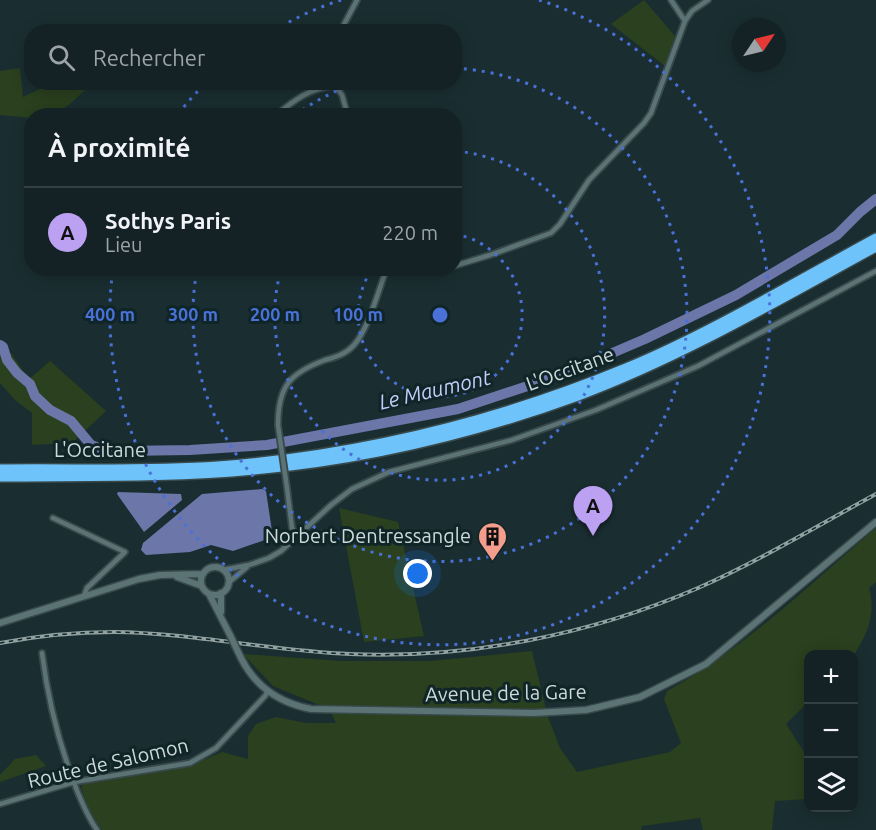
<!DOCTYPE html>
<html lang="fr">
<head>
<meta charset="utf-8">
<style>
	:root { --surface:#142225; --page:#1d2a2d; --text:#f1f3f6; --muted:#9da4a7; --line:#333f42; --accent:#bca0f2 }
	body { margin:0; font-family:Ubuntu,sans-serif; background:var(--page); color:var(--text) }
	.controls { position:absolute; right:18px; bottom:18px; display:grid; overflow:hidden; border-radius:12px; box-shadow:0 3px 15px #0003 }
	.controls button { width:54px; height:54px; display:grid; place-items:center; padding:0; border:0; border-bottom:2px solid var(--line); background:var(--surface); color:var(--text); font:30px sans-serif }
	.compass { position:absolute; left:732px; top:18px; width:54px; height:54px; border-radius:50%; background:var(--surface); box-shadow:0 3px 15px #0003; rotate:55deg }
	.you { position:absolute; left:418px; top:574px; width:21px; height:21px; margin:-15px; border:4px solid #fff; border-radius:50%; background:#1a73e8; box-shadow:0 0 0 9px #1a73e833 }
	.badge { display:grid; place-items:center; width:39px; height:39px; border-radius:50%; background:var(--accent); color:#111; font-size:20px; font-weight:700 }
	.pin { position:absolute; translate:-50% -50px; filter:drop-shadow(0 2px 3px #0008) }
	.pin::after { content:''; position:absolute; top:32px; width:21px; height:18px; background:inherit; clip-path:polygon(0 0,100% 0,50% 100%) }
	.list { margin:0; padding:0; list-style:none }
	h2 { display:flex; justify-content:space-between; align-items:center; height:78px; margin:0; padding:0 24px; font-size:26px }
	h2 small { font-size:20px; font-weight:400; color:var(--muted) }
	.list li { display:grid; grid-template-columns:39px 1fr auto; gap:18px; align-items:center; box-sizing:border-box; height:90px; padding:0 24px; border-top:2px solid var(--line) }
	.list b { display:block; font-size:22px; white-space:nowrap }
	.list p { margin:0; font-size:20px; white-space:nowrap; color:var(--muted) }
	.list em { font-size:20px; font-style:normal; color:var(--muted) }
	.icon { flex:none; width:33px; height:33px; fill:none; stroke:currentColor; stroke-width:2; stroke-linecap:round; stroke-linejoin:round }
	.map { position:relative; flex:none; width:876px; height:830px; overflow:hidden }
	.search { position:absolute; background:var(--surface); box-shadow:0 3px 15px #0003; left:24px; top:24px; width:438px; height:66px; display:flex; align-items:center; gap:15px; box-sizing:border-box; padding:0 21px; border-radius:24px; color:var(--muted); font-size:22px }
	.panel { position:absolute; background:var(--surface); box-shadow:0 3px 15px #0003; left:24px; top:108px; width:438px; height:168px; border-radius:24px }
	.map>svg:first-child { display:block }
	.green { fill:#2a401e }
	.water { fill:#6c76a8 }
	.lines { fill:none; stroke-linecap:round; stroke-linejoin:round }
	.river { stroke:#6c76a8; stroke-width:10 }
	.minor-casing { stroke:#38494b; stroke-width:8 }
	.tertiary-casing { stroke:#38494b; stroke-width:9 }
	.motorway-casing { stroke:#38494b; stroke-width:12 }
	.minor { stroke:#5c7375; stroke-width:4.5 }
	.tertiary { stroke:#5c7375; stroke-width:6 }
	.motorway { stroke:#6fc3fb; stroke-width:9 }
	.rail-casing { stroke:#91a0a1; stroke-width:4 }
	.rail { stroke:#102527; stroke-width:1.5; stroke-dasharray:4.5; stroke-linecap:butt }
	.minor-bridge-casing { stroke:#38494b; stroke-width:8; stroke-linecap:butt }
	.tertiary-bridge-casing { stroke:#38494b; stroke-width:9; stroke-linecap:butt }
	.minor-bridge { stroke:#5c7375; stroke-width:4.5 }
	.tertiary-bridge { stroke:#5c7375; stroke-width:6 }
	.ring { fill:none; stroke:#4971d8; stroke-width:3; stroke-dasharray:3 6 }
	.labels { text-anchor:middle; stroke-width:6; stroke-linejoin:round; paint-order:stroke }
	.street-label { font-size:20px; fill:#cdd9da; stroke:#102527 }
	.poi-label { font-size:20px; fill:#cdd9da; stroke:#102527; text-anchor:end }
	.water-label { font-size:21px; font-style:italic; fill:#c2ccfa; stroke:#102527 }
	.centre { fill:#4971d8; stroke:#102527; stroke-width:3 }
	.ring-label { font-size:18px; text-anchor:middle; font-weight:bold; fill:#4971d8; stroke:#102527; stroke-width:6; stroke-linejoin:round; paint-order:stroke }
</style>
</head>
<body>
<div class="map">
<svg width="876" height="830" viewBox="0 0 876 830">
	<rect width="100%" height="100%" fill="#1a2e31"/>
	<path class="green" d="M644,0L675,36L665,66L611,24Z
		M20,68L23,97L52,83H92C71,103 63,116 32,116L31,118L0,115V71Z
		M0,353H11L29,379L50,361L106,411L72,443L32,445V413L15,400L0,383Z
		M339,508L398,522L424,636L364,642Z
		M876,528V582L869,588C876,615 868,632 854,655L808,654V702L786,724L808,758V799L775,801L772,830H703L700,818L642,826L641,830H102C93,817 85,802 81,787L83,784L190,766L222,752L248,759V736L256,724L276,717L306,723H336L329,709L273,686L243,654L342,661H430L532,651L547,714L560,748L577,772L670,752L681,743L664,699L667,691C743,650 810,584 876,528Z
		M36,755L46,766L0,782V775L15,759Z"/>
	<path class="water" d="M262,489L266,491L272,531L271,536L268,539L233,551L211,545L190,552L146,555L141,550L143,543L202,494Z
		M118,492L181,494L182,500L144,532L117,494Z"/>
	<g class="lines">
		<path class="river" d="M0,345L3,347L7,360L17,373L30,384L35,396L50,410L71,421L91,445L101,449L124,451L190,450L267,445L458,409L561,375L645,339L736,295L837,235L860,212L876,199"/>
		<defs>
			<path id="minor" d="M671,0L685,21
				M340,32L357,0
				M333,82L342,95L348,116
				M275,116C293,101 311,87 335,86
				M454,266L490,255L551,233L560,224L589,180L644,123L651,113L685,21L692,11L708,0
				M278,425C278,386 290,373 325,360C336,357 346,354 354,345C369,328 378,291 387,268
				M287,488L292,528L298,538
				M53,518L125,552L87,588L84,596
				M223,570L249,565L269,558L281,551L331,505L352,489L389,472L512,440L596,410L698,366L876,271
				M228,583L247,567
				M42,653C48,701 60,748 78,793C83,805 89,819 97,830
				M0,804L74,782L190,763L216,748L265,696L268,691"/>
			<path id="tertiary" d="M201 581a14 14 0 1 1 28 0a14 14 0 1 1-28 0Z
				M177,577L202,586
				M209,594L230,635
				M221,612V593
				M0,623L139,579L160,575L203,574
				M241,658C255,686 279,703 311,709L534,713L586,710L640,697L706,664L876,522"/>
			<path id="motorway" d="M0,469C72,468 145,471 218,466C358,455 495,422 626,368C710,333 795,282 876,238
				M0,477C85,476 170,478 254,470C365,460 474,434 578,396C682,357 779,300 876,247"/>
		</defs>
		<use href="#minor" class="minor-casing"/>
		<use href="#tertiary" class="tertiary-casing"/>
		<use href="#motorway" class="motorway-casing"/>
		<use href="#minor" class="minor"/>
		<use href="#tertiary" class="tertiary"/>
		<use href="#motorway" class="motorway"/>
		<defs>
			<path id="rail" d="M0,643C37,636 76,632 114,632C193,633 271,651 350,654C468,659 590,635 698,588C759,561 817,526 876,494"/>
		</defs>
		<use href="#rail" class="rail-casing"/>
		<use href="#rail" class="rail"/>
		<defs>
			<path id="minor-bridge" d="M278,425L287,488"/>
			<path id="tertiary-bridge" d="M230,635L241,658"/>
		</defs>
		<use href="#minor-bridge" class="minor-bridge-casing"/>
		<use href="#tertiary-bridge" class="tertiary-bridge-casing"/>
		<use href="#minor-bridge" class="minor-bridge"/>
		<use href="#tertiary-bridge" class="tertiary-bridge"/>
	</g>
	<g class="ring">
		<path d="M455 234A82 82 0 1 1 372 269"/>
		<path d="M456 151A165 165 0 1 1 281 270"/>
		<path d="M295 115A247 247 0 0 1 356 83M455 68A247 247 0 1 1 197 270"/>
		<path d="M178 114A330 330 0 0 1 205 84M273 31A330 330 0 0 1 341 0M539 0A330 330 0 1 1 113 269"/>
	</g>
	<defs>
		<symbol id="building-pin" viewBox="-11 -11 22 30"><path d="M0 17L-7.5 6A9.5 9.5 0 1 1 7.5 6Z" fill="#f59d8d" stroke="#102527"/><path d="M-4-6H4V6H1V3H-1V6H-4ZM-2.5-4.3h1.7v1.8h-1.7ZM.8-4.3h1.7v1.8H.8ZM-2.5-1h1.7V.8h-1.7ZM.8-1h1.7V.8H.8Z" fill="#111"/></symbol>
	</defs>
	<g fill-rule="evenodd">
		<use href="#building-pin" x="476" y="520" width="33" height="45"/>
	</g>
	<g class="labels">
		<g class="street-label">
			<text transform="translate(570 369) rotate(-20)" y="7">L'Occitane</text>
			<text x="100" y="457">L'Occitane</text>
			<text transform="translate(506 693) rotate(-1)" y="7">Avenue de la Gare</text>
			<text transform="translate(108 763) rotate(-13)" y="7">Route de Salomon</text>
		</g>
		<g class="poi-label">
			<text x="471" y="543">Norbert Dentressangle</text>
		</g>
		<g class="water-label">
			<text transform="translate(435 390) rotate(-13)" y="7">Le Maumont</text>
		</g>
	</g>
	<circle cx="440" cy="315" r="9" class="centre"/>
	<g class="ring-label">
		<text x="275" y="321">200 m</text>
		<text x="358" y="321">100 m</text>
		<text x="110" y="321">400 m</text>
		<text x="193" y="321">300 m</text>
	</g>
</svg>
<div class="controls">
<button>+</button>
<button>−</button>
<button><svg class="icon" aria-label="layers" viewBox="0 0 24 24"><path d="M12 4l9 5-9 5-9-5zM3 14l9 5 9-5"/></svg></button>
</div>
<svg class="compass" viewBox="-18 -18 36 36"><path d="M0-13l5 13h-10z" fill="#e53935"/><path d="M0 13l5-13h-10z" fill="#9da4a7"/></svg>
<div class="you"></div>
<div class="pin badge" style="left:593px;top:536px">A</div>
<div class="search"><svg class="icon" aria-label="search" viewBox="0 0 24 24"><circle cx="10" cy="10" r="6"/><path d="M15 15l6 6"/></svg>Rechercher</div>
<section class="panel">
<h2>À proximité<small></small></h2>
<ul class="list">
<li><span class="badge">A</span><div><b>Sothys Paris</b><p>Lieu</p></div><em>220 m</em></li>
</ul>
</section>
</div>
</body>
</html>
